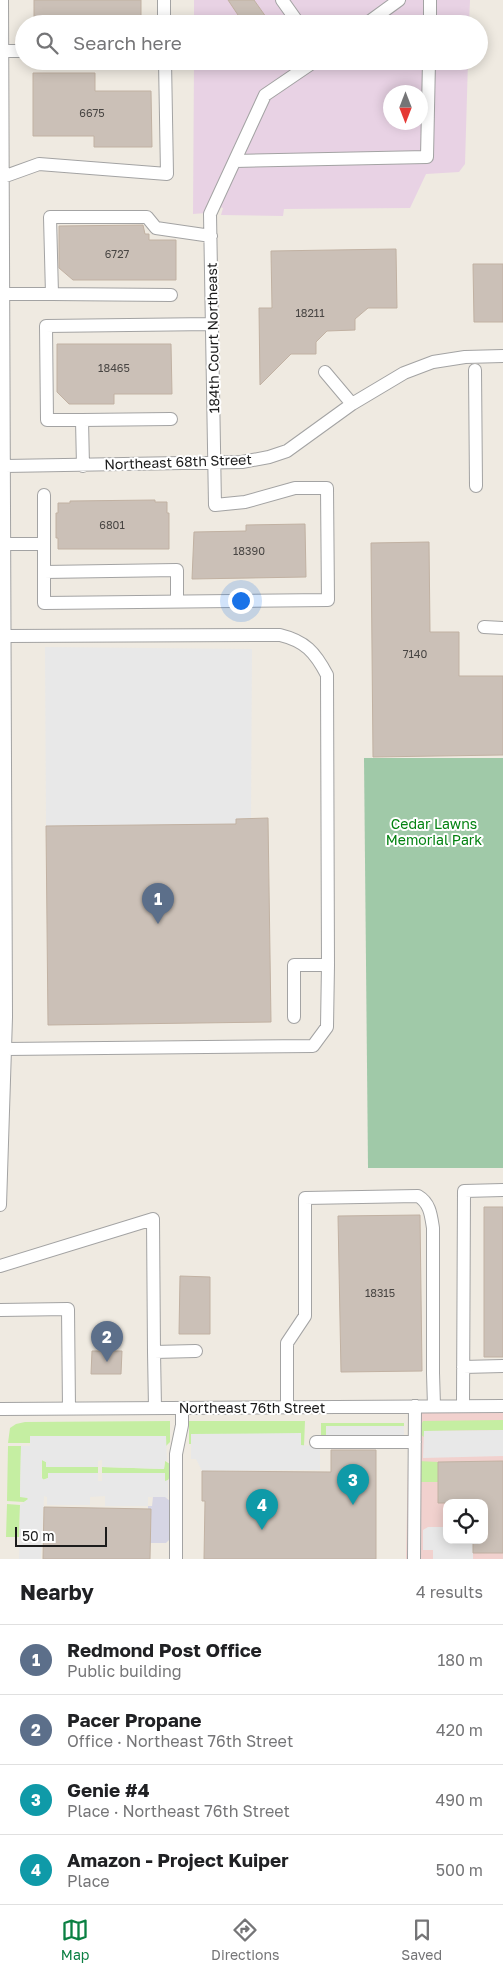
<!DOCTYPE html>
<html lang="en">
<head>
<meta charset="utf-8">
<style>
	:root { --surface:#fff; --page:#f6f6f6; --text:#202124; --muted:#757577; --line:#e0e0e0; --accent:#0b8043 }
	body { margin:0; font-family:"Golos Text",sans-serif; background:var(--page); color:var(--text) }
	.controls { position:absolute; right:15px; bottom:15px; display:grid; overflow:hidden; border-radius:10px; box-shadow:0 2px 12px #0003 }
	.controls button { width:45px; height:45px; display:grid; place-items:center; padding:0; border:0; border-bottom:1px solid var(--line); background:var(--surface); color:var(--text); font:25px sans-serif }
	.compass { position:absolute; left:383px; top:85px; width:45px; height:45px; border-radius:50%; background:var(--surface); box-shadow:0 2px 12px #0003; rotate:180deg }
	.scale { position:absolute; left:15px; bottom:12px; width:92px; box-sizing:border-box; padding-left:5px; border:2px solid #1c1c1c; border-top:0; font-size:14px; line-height:18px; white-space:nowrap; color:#1c1c1c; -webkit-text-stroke:4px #fff; paint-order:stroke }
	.you { position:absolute; left:240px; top:600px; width:18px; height:18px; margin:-12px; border:4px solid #fff; border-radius:50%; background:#1a73e8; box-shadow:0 0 0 8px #1a73e833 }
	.badge { display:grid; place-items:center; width:32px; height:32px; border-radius:50%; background:var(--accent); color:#fff; font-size:16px; font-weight:700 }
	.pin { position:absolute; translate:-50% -41px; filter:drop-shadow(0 1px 2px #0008) }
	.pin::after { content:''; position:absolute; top:26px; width:18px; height:15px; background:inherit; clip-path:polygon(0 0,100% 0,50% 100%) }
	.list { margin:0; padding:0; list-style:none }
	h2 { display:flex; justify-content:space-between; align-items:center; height:65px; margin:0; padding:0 20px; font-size:21px }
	h2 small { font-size:16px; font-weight:400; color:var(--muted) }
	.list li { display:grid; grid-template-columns:32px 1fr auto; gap:15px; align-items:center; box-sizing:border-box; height:70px; padding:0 20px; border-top:1px solid var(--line) }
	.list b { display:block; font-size:19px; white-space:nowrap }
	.list p { margin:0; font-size:16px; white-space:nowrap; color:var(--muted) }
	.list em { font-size:16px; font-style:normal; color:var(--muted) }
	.icon { flex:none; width:28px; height:28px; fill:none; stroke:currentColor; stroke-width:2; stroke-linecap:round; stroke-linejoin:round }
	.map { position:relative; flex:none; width:503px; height:1559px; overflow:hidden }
	.search { position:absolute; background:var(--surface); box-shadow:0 2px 12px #0003; left:15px; right:15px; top:15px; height:55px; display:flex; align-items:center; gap:12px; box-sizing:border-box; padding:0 18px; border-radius:28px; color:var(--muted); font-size:19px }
	.sheet { height:345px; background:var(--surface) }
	nav { display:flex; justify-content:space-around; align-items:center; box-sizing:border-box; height:70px; border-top:1px solid var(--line); background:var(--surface); font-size:14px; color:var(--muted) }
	nav a { display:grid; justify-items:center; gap:2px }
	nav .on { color:var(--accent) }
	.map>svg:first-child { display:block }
	.commercial { fill:#f1d1ce; fill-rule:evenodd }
	.industrial { fill:#e8d2e4; fill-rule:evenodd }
	.grass { fill:#c5eea2 }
	.cemetery { fill:#a0c9a8 }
	.parking { fill:#e8e8e8 }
	.plaza { fill:#d6d5e4 }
	.building { fill:#cbc0b7; stroke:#c1b1a2 }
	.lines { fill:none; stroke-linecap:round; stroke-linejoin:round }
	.minor-casing { stroke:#a3a3a3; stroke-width:14 }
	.minor { stroke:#fff; stroke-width:12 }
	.labels { text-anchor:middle; stroke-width:4; stroke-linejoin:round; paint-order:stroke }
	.number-label { font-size:11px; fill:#484543 }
	.street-label { font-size:14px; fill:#1c1c1c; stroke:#fff }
	.park-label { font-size:14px; fill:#038211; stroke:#fff }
</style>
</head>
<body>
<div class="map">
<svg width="503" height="1559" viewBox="0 0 503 1559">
	<rect width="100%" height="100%" fill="#efeae1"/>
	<path class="commercial" d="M503,1410V1559H406L409,1412ZM447,1503H484V1540H447Z"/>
	<path class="industrial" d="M194,0H470L469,24H194Z
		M194,61H468L465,164L459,172L426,174L410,208L284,209L283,216L221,215L223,208L207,203L206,213L193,214ZM390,92H420V122H390Z"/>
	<path class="grass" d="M503,1420V1430L424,1431V1437L421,1435V1425L423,1421Z
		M170,1421V1442L166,1446V1436H30V1443H8L10,1428L16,1424L25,1422Z
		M189,1421H305L304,1446H301V1434H192L191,1444H189Z
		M321,1423H404V1426H326V1438H321Z
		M8,1446H21L20,1497H28L29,1499L24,1502L7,1501Z
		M42,1460L46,1462V1467H98V1473H48V1478L42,1480Z
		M165,1461L170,1464L171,1475L168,1480L165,1482L164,1473H102V1467L164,1469Z
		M418,1461L438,1462V1482H418Z
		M7,1504L20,1505L19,1537H6Z"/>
	<path class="cemetery" d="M364,758H503V1168H368Z"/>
	<path class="parking" d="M45,647L252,649L251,818L236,819V824L46,826Z
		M326,1426H404V1438H326Z
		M503,1430V1456L423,1458L424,1431Z
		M301,1433V1445L320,1447V1470L202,1471L196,1459H191V1434Z
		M30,1436H166L167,1461H165L164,1469L102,1467V1460L98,1461V1467H46V1462L42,1460L41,1477L44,1480L48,1478V1473H98V1481H102V1473H165V1481L168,1480V1498L148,1497V1506H105V1496L90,1497V1505H47V1497L44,1496L41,1559H19L20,1505L28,1499L27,1498L20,1497L21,1446H30Z
		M428,1527H447V1540H473V1559H433V1550H423V1530Z"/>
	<path class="plaza" d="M153,1497H165L170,1501V1539L166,1543H150L151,1509H148V1506H152Z"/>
	<path class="building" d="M34,0H141V19L89,21V24H34Z
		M228,0H254L271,24H244Z
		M33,73H95V91H151L152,147H94V136H33Z
		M143,225L145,234H149V240H176V280H73L59,268V226Z
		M396,249L397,308H368L355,319V330L327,331L316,342V354H291L260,385L259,308H272L271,251Z
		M473,264H503V322H474Z
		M57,344H171L172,394H114V404H69L57,392Z
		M155,500V502H167V513H169V549H58V538H56V513H58V503H70V501Z
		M305,524L306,577L192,579L194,532L246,531V525Z
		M429,542L430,632H459V676H503V755L373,757L371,543Z
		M268,818L271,1022L48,1025L46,826L236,824V819Z
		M484,1207H503V1357H484Z
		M420,1215L422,1371L341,1372L338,1216Z
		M180,1276L210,1277V1334H179Z
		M92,1351H122L121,1374H91Z
		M331,1450H376V1559H204L205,1501H202V1471L331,1472Z
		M503,1461V1553H473V1540H484V1503H438V1462Z
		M44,1507L151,1509L150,1559H43Z"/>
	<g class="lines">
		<defs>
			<path id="minor" d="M164,0V24
				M282,0L299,24
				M366,24L399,0
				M430,24V0
				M0,51H24
				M235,161L427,157L429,61
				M0,178L39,164L167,174L165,61
				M2,294H52
				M171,295L52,294L50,217H147L156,228L211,236
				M475,370L476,486
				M325,372L352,404
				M82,420H47L46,326L212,324
				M5,466L242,462L269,457L287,451L352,404L404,373L433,362L465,357L503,356
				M83,466L82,420L171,419
				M44,495V603L328,600L327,488H295L245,502L215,505L210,214L265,95L315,61
				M0,544H44
				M44,572L177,570V601
				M484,627L503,628
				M5,636L280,635C305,641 315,652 327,675L328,965
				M5,1049L313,1046L327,1027L328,965H294V1017
				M0,1205L6,1017L2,0
				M0,1266L153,1219L154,1352
				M0,1310L68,1309L69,1409
				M463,1367L503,1366
				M463,1406L464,1191L503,1190
				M287,1407V1343L305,1316V1198L418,1196C430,1203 431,1215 433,1228V1373L434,1406
				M155,1408L154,1352L196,1351
				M0,1409L503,1406
				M316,1442H415
				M176,1559V1454L182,1425V1408
				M414,1559L415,1406"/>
		</defs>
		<use href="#minor" class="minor-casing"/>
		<use href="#minor" class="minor"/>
	</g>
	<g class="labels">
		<g class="number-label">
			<text x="92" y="117">6675</text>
			<text x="117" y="258">6727</text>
			<text x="310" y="317">18211</text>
			<text x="114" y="372">18465</text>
			<text x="112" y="529">6801</text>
			<text x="249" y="555">18390</text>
			<text x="415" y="658">7140</text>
			<text x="380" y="1297">18315</text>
		</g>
		<g class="street-label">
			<text transform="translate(213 338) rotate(-91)" y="5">184th Court Northeast</text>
			<text transform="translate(178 462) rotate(-2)" y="5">Northeast 68th Street</text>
			<text x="252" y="1413">Northeast 76th Street</text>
		</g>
		<g class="park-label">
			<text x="434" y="829">Cedar Lawns<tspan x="434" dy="16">Memorial Park</tspan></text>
		</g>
	</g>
</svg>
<div class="controls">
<button><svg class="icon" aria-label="locate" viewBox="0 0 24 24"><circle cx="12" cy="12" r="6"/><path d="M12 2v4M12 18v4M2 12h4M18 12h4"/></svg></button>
</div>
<svg class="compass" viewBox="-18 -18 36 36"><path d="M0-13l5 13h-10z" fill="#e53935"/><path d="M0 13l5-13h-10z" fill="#757577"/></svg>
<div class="scale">50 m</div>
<div class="you"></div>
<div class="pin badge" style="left:158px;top:924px;background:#5c6f8a">1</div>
<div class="pin badge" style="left:107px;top:1362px;background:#5c6f8a">2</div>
<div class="pin badge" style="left:353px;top:1505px;background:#0f9aa8">3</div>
<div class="pin badge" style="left:262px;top:1530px;background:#0f9aa8">4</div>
<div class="search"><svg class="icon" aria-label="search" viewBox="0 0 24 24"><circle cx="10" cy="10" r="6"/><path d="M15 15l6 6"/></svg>Search here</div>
</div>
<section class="sheet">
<h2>Nearby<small>4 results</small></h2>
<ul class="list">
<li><span class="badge" style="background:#5c6f8a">1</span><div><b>Redmond Post Office</b><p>Public building</p></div><em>180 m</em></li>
<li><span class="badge" style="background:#5c6f8a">2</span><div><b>Pacer Propane</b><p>Office · Northeast 76th Street</p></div><em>420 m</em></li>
<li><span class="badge" style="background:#0f9aa8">3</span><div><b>Genie #4</b><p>Place · Northeast 76th Street</p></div><em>490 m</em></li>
<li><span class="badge" style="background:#0f9aa8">4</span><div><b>Amazon - Project Kuiper</b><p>Place</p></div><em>500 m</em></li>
</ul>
</section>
<nav>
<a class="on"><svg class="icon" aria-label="map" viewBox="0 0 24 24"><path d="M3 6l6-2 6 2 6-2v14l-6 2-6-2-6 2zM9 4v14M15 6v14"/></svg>Map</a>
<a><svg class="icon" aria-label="directions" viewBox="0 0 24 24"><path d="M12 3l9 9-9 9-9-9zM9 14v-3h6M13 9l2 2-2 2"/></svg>Directions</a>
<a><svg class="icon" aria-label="saved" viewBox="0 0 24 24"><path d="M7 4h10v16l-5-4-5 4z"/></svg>Saved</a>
</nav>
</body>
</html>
